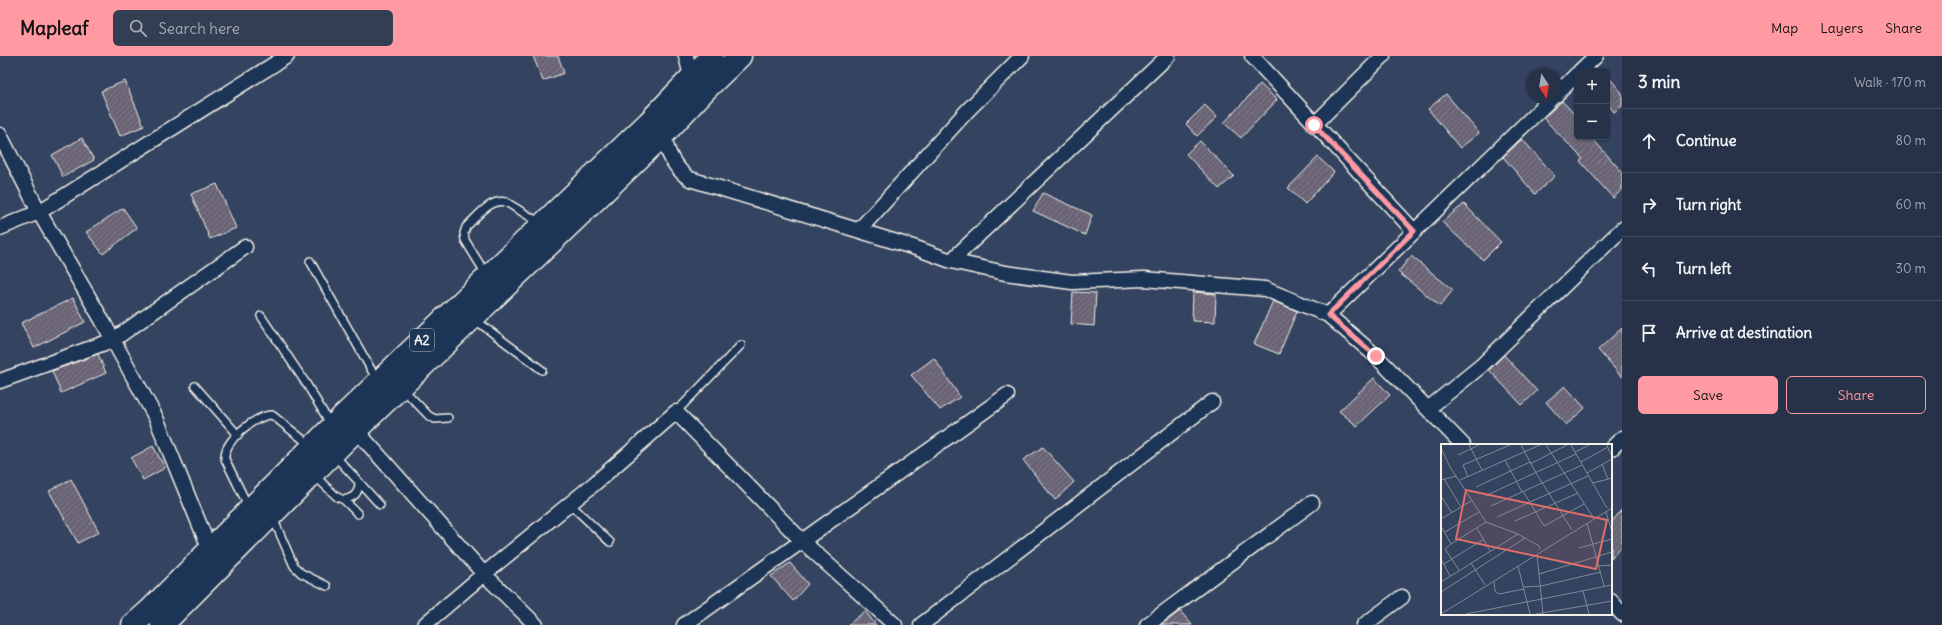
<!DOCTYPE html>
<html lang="en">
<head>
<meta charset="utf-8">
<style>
	:root { --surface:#273248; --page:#333e52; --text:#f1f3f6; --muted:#a4aab4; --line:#434d60; --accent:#ff9aa2 }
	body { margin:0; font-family:Delius,sans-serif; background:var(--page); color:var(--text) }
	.controls { position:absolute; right:12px; top:12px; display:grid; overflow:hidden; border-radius:6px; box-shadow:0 1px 3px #0004 }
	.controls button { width:36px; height:36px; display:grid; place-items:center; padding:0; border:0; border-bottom:1px solid var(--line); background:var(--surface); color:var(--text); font:20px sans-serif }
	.compass { position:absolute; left:1526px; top:12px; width:36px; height:36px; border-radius:50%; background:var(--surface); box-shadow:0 1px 3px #0004; rotate:168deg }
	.stop { position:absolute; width:12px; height:12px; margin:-9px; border:3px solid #ff9aa2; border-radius:50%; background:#fff }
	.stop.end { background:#ff9aa2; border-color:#fff; box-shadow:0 1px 4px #0008 }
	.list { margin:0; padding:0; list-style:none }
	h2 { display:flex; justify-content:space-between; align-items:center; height:52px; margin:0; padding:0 16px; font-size:17px }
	h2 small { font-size:13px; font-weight:400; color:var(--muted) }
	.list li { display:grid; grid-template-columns:26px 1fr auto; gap:12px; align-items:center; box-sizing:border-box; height:64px; padding:0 16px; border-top:1px solid var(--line) }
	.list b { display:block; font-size:15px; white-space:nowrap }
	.list em { font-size:13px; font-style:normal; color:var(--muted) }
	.actions { display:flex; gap:8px; padding:12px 16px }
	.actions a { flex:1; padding:9px 0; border:1px solid var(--accent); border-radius:6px; text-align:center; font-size:14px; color:var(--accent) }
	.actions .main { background:var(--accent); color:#111 }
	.icon { flex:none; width:22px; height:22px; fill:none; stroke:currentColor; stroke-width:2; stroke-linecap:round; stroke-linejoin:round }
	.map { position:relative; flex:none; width:1622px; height:569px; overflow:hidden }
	header { display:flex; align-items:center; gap:24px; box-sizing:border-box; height:56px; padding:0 20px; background:var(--accent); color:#111 }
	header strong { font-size:19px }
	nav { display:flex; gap:22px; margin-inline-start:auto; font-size:14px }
	.search { width:280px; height:36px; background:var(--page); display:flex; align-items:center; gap:10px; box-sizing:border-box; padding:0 14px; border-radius:6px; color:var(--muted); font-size:15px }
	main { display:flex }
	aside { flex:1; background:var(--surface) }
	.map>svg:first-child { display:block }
	.building { fill:url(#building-hatch); stroke:#f4f1e8 }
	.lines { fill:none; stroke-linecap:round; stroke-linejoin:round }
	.service-casing { stroke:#f4f1e8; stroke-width:10 }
	.minor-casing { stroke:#f4f1e8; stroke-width:17 }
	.trunk-casing { stroke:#f4f1e8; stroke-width:25 }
	.service { stroke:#1d3557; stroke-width:7 }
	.minor { stroke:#1d3557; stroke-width:14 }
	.trunk { stroke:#1d3557; stroke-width:22 }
	.route { stroke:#ff9aa2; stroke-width:5 }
	.labels { text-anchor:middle; stroke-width:4; stroke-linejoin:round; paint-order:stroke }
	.shield { fill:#1d3557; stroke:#b4b9bc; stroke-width:1 }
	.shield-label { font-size:13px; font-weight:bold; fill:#f4f1e8 }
	.inset-road { fill:none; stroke:#818996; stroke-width:1 }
	.view { fill:#e06e6b; fill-opacity:0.15; stroke:#e06e6b; stroke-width:2 }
	.inset-edge { fill:none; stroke:#f4f1e8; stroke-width:2 }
</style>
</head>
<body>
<header>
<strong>Mapleaf</strong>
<div class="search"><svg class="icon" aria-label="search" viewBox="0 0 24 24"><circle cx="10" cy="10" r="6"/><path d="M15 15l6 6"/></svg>Search here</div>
<nav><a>Map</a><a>Layers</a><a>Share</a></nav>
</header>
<main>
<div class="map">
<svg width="1622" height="569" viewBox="0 0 1622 569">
	<defs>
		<pattern id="building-hatch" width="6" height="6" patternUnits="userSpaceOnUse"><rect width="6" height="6" fill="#696475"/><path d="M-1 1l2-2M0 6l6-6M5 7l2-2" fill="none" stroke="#7f7b89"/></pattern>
	</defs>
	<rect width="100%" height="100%" fill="#344360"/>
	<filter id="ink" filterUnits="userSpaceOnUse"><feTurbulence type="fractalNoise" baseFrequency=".025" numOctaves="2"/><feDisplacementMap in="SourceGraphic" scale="8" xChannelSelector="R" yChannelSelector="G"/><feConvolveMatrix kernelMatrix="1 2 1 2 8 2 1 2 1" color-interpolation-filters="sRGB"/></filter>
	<g filter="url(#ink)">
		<path class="building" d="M533,0H558L564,17L543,25Z
			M1607,19L1622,37V50L1614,56L1607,47Z
			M125,25L144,70L120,80L101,35Z
			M1260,28L1277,44L1241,82L1224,67Z
			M1446,38L1479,77L1460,92L1428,53Z
			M1562,45L1577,61V81H1591L1622,116V134L1613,142L1580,105L1583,103L1543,62Z
			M1205,49L1217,61L1197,80L1186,68Z
			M82,82L94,104L63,121L52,99Z
			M1522,83L1555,120L1535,138L1503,101Z
			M1200,85L1234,120L1219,133L1186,98Z
			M1318,101L1334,116L1305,148L1288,132Z
			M217,128L236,172L210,183L191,138Z
			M1043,137L1092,159L1085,179L1033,155Z
			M1464,148L1501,186L1483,204L1442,166Z
			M123,152L137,172L103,198L86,176Z
			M1411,200L1453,234L1440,250L1398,216Z
			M1073,236L1096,237L1094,270L1071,268Z
			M1193,236L1216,238L1215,266L1192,265Z
			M73,242L85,266L34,292L21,267Z
			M1273,245L1297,255L1279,298L1254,288Z
			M1622,272V321L1598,294Z
			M98,298L106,317L61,337L52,315Z
			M1504,299L1537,335L1522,349L1489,314Z
			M934,302L960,341L940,354L911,319Z
			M1374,322L1390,339L1357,370L1339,355Z
			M1565,330L1585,352L1566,369L1546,346Z
			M153,390L165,412L143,424L131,402Z
			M1043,391L1074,426L1055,444L1023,404Z
			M71,423L99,476L78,487L49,435Z
			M1622,453V490L1611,502V467Z
			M790,507L808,528L793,545L771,520Z
			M865,555L876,569H848Z
			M1180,555L1192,569H1161Z"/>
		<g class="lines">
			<defs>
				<path id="service" d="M310,205L377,324
					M487,220L465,184L464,177L466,171C477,161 490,142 506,146L540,167
					M261,260L307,329L331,369
					M474,263L542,314
					M195,330L238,379
					M402,332L429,360L435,363L448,362
					M676,356L741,289
					M314,419L337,441L344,444C355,441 359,437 359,426L334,399
					M359,426L380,449
					M344,444L358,458
					M570,448L610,486
					M249,452L225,403C223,385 255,359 272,359L310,389
					M273,462L294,510L301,517L327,530"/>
				<path id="minor" d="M686,0L691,20
					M1252,0L1414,175
					M1580,15L1596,0
					M1556,39L1577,18
					M1314,69L1383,0
					M664,78C666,96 675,113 690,123L916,192L951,205L1005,217L1072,226L1144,223L1265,233L1328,259L1376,300L1463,389
					M0,79L39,156L102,264L156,362L210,494
					M0,172L39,156L287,0
					M859,174L967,55L1022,0
					M951,205L1168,0
					M1328,259L1552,42
					M0,325L113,284L245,191
					M1429,352L1481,310L1622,173
					M356,374L484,518L536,569
					M1611,393L1622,382
					M1611,545L1622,558
					M424,569L484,518L594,428L676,356L802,485L895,569
					M684,569L1007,339
					M921,569L1212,346
					M1147,569L1312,447
					M1364,569L1402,541"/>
				<path id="trunk" d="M133,569L150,554L341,362L649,66L712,0
					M162,569L356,374L664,78L707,32L740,0"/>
			</defs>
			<use href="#service" class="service-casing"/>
			<use href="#minor" class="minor-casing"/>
			<use href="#trunk" class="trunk-casing"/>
			<use href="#service" class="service"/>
			<use href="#minor" class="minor"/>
			<use href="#trunk" class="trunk"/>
		</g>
	</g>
	<g class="lines" filter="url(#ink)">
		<path class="route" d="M1314,69L1414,175L1328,259L1376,300"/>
	</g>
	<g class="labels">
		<rect class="shield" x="410" y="273" width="24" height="22" rx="3"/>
		<g class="shield-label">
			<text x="422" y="289">A2</text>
		</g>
	</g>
	<g transform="translate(1441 388)">
		<rect width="171" height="171" fill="#344360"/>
		<path class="inset-road" d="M28,1L41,26M80,1L95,29L131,86M105,1L152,73M130,1L166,64M166,1L171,13M0,4L9,23L45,78L77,90L98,102L99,106M134,8L148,1M17,11L38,1M64,16L81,48M140,18L167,3M89,20L126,1M161,20L167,35M146,29L171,15M27,33L22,21L69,1M3,35L20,63M0,36L16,32M19,36L99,1M152,39L171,34M35,43L89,18M82,47L103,82L143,60M0,52L11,69M44,52L135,10M50,62L141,21M165,68L171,88M56,73L147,32M0,75L30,57M74,77L137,49M146,79L163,142M0,82L10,100L4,105L18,126M36,84L49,107M4,88L38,68M10,100L45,78M138,104L171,95M96,111L102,170M0,115L9,132M30,119L44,141M3,120L43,95M77,122L89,170M158,122L171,121M98,130L171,108M0,138L77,90M53,138L54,147L58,150L83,145M83,143L100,142L160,128M142,147L148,170M0,148L84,94M0,170L171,64M25,170L171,141M95,170L171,157"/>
		<path class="view" d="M25,46L166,76L155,125L15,95Z"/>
		<rect width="171" height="171" class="inset-edge"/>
	</g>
</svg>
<div class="controls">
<button>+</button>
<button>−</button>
</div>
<svg class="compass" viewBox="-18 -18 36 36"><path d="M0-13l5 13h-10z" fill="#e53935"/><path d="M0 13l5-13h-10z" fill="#a4aab4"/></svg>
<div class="stop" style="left:1314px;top:69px"></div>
<div class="stop end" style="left:1376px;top:300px"></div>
</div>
<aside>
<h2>3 min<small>Walk · 170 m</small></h2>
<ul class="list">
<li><svg class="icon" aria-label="ahead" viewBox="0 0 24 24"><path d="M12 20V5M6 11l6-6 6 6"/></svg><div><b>Continue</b></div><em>80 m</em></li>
<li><svg class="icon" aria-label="right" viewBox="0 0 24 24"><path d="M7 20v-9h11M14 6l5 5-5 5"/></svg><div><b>Turn right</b></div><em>60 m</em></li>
<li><svg class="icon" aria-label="left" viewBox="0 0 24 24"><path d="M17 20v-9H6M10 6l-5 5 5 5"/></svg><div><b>Turn left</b></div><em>30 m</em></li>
<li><svg class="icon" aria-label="arrive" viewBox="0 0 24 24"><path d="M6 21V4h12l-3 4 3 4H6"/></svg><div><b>Arrive at destination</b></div></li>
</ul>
<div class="actions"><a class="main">Save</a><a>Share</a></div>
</aside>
</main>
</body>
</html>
